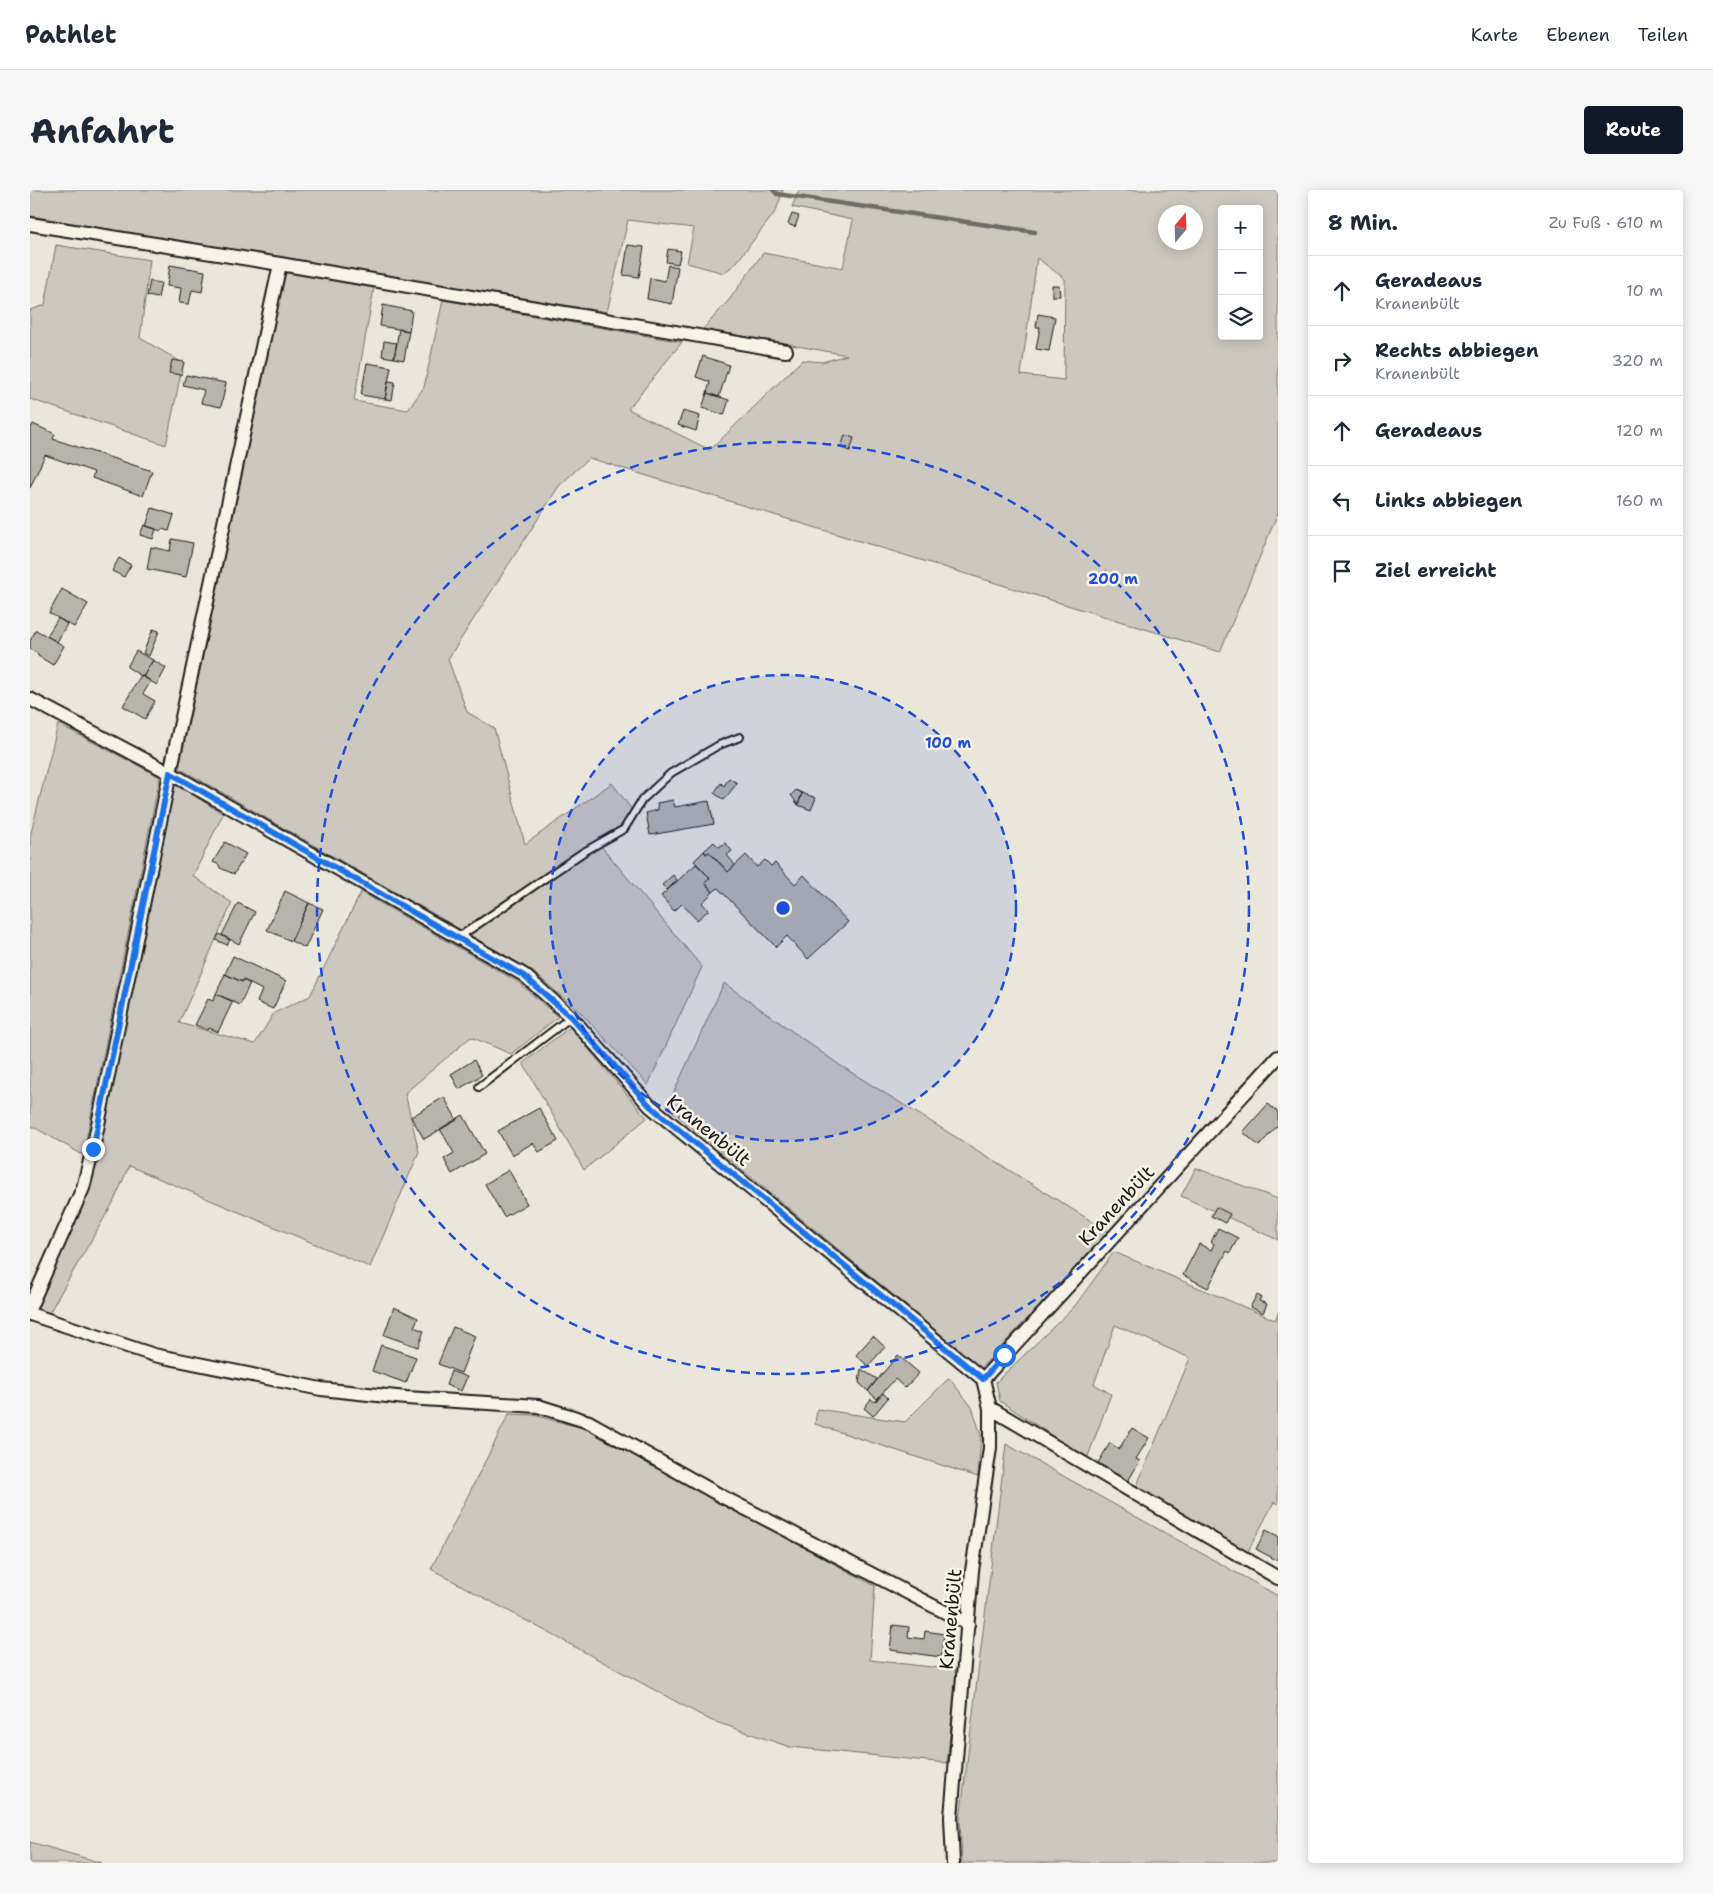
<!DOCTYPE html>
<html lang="de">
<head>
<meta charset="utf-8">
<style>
	:root { --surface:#fff; --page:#f6f6f7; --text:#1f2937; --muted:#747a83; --line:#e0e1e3; --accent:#111827 }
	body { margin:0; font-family:"Shantell Sans",sans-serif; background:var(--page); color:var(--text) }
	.controls { position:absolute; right:15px; top:15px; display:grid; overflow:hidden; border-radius:5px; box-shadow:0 2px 12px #0003 }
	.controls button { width:45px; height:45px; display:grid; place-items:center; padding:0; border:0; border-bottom:1px solid var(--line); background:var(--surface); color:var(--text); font:25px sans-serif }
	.compass { position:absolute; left:1128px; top:15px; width:45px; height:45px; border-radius:50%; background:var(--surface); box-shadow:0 2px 12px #0003; rotate:19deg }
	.stop { position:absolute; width:15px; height:15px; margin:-11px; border:4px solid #1a73e8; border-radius:50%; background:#fff }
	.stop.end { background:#1a73e8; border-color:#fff; box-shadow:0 1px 5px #0008 }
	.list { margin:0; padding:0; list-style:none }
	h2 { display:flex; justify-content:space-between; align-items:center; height:65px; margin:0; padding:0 20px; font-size:21px }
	h2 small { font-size:16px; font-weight:400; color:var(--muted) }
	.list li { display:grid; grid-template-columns:32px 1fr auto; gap:15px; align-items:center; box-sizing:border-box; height:70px; padding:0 20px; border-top:1px solid var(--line) }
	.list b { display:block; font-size:19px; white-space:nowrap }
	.list p { margin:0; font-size:16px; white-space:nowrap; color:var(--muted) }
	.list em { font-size:16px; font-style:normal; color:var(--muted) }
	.icon { flex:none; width:28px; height:28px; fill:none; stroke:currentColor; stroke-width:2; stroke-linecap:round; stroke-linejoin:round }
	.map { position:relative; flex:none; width:1248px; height:1673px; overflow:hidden; border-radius:5px }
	header { display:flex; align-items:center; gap:30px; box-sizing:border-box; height:70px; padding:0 25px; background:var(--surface); border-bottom:1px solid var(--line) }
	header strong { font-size:24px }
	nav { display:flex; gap:28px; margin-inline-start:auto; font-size:18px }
	.intro { display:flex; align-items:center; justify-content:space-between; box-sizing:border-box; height:120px; padding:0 30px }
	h1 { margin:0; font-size:35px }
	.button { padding:12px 22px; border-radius:5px; background:var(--accent); color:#fff; font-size:18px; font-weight:700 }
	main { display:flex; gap:30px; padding:0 30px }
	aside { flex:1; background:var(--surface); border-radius:5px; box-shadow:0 2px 12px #0003 }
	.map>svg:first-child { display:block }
	.green { fill:#ccc8c0; stroke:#74726e; fill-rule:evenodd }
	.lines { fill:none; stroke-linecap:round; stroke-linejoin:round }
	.stream { stroke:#6d6c68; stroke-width:4.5 }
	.building { fill:#b6b4ac; stroke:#1c1c1c }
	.service-casing { stroke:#1c1c1c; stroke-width:10 }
	.minor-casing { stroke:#1c1c1c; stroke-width:16 }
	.service { stroke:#f7f3e8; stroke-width:6 }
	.minor { stroke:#f7f3e8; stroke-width:12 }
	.route { stroke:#1a73e8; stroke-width:6 }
	.ring { fill:none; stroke:#1d4ed8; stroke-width:2.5; stroke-dasharray:9 6 }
	.labels { text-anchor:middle; stroke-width:5; stroke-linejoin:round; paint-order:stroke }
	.street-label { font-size:19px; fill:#1c1c1c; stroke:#f7f3e8 }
	.centre { fill:#1d4ed8; stroke:#f7f3e8; stroke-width:2.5 }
	.ring-label { font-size:15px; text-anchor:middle; font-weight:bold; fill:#1d4ed8; stroke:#f7f3e8; stroke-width:5; stroke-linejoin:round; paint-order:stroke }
</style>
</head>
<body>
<header>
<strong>Pathlet</strong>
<nav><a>Karte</a><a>Ebenen</a><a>Teilen</a></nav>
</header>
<div class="intro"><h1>Anfahrt</h1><a class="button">Route</a></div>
<main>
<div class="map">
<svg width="1248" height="1673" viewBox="0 0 1248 1673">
	<rect width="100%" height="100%" fill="#eae6dc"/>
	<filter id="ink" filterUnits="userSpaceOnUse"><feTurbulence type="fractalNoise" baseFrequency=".02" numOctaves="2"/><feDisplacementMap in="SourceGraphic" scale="10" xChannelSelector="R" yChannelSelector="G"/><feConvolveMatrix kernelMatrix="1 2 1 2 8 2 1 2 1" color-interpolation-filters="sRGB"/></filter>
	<g filter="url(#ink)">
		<path class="green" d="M0,0H753L746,21L706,73L694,83L657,73L664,38L598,30L577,122L0,26Z
			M769,0H1248V323L1190,462L559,268L529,296L418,469L437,522L464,538L495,654L582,593L606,625L571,656L672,777L618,895L551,823L501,780L149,578L255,82L344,98L324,211L378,220L394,197L413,110L652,152L598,219L680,260L772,170L792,172L817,165L673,139L699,110L733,63L813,78L823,30L762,17ZM1192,19H1229V146H1192ZM1136,22H1166V52H1136ZM1007,68L1035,89L1034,190L991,185Z
			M26,55L120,70L110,148L153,173L136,255L0,209V120L15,115Z
			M28,534L130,587L53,965L0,935V647Z
			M145,593L193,624L163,686L202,713L149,833L225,854L244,823L280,806L331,702L488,792L528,827L481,864L441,847L375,903L389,962L340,1077L99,976L84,1011L19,1123L7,1119L56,1005L65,977Z
			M694,793L811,876L1079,1042L951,1178L637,917Z
			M540,837L617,928L554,980L493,873Z
			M1166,978L1248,1009V1050L1151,1006Z
			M1084,1062L1245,1130L1248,1123V1314L1244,1312L1217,1363L1105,1300L1160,1168L1085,1135L1064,1194L1081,1204L1057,1269L970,1211L966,1192L1044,1117Z
			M919,1188L942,1217L951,1245L948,1287L785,1234L787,1219L875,1232Z
			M479,1224L504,1225L556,1239L845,1396L840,1470L927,1480L917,1573L760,1557L680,1530L401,1379Z
			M976,1254L1248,1406V1673H932L930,1629Z
			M0,1652L72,1673H0Z"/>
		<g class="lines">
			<path class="stream" d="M743,0L747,4L1005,42"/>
		</g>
		<path class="building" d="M762,24L769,26L765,37L758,34Z
			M598,55L614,57L609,87L593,85Z
			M638,59L651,61L648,74L636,72Z
			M140,75L175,81L172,102L162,100L159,114L149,113L151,98L137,96Z
			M638,75L648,77L642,114L617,109L620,88L635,91Z
			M120,91L131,93L128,108L117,106Z
			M1022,95H1029L1030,106H1022Z
			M353,115L382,121L379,141L350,136Z
			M1008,124L1025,127L1019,161L1006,159L1010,137H1006Z
			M369,139L379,141L374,170L364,168Z
			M354,151L367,153L364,168L352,166Z
			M673,166L699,175L689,207L677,203L680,192L666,187Z
			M142,170L154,172L151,185L139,183Z
			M337,173L361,177L355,209L331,205Z
			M156,185L196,193L191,217L171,213L174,200L153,195Z
			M358,191L365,192L362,210L355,209Z
			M677,203L699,210L694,225L672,218Z
			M653,221L670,226L666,241L648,235Z
			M3,234L25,244L23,249L122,281L113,306L62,288L64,282L15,265L0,298V241Z
			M815,245L824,248L820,261L811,258Z
			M122,318L144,325L139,341L132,339L131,341L116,336Z
			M114,335L126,339L123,349L110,345Z
			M142,349L163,353L156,387L117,379L121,357L140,361Z
			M89,368L101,375L94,387L82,381Z
			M32,399L58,414L44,437L19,423Z
			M28,428L37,434L27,452L17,446Z
			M123,439L129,441L119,466L113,463Z
			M6,440L34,456L23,475L8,466V464L0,459V451Z
			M106,461L123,470L113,487L97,477Z
			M123,470L136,478L127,495L113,487Z
			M111,485L121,491L113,504L125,511L115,529L93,516Z
			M699,588L707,593L694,610L684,603L691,593L694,596Z
			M766,600L772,603L768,615L761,605Z
			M772,603L786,608L781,620L768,615Z
			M643,610L645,617L679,611L684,634L620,645L616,623L628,620L627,613Z
			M195,652L216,664L204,684L190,678L189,675L183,672Z
			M684,652L689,657L695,653L702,661L697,665L705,675L698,682L679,662L676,664L674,661Z
			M674,661L676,664L679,662L698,682L716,665L727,677L735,670L741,676L745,673L765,694L774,685L818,732L778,769L757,746L746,757L688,698L683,702L675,693L680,688L664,671Z
			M666,674L680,688L675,693L683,702L672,713L679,720L667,730L652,714L644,721L631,706Z
			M643,685L647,690L637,700L632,695Z
			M255,701L279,713L261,751L237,740Z
			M208,713L225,722L209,754L192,745Z
			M279,713L293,719L275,758L261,751Z
			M189,744L200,750L197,755L186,750Z
			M203,766L256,791L243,819L227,812L232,800L213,790L212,792L195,784Z
			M195,784L212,792L213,790L220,793L210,815L186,804Z
			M186,804L203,811L188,842L179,838L178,840L165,835L178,809L183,811Z
			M444,870L452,885L429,899L421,884Z
			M414,907L427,930L394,949L381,927Z
			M1238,914L1248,922V935L1229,956L1213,942Z
			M509,918L528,951L509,962L503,953L482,965L468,941Z
			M433,925L455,964L422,984L414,969L424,963L410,939Z
			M479,980L497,1014L474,1027L455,994Z
			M1186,1017L1200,1024L1195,1033L1181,1026Z
			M1188,1038L1208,1048L1200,1063L1197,1061L1178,1098L1153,1085L1169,1054L1181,1060L1184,1054L1181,1052Z
			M1227,1105L1231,1107L1229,1111L1237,1114L1233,1123L1220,1117Z
			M364,1117L388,1128L384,1137L394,1141L388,1157L354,1145Z
			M423,1137L445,1146L431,1183L408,1174Z
			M843,1146L855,1157L838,1176L826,1165Z
			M351,1155L386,1167L376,1193L342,1181Z
			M868,1165L889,1183L875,1198L865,1189L847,1209L838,1201Z
			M831,1179L847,1189L838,1201L829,1193Z
			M421,1181L437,1187L431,1201L416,1195Z
			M853,1203L858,1208L843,1226L834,1218L841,1209L845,1212Z
			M1102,1238L1119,1248L1106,1269L1110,1271L1098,1291L1068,1273L1080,1253L1089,1259Z
			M1236,1340L1248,1346V1371L1226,1359Z
			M863,1435L879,1437L878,1447L894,1449L895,1441L914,1444L911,1467L860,1460Z"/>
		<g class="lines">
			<defs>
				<path id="service" d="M429,747L552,663L594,639L612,610L641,583L689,555L710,547
					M449,897L541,827"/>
				<path id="minor" d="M0,34L250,74L756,161
					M0,509L140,583L494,785L541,827L620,916L953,1189L960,1218V1258L942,1381L921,1627L923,1673
					M0,1117L53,998L63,959L140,583L250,74
					M0,1124L124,1165L291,1199L376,1208L508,1216L559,1232L693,1307L938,1434
					M953,1189L1248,867
					M960,1218L1248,1388"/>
			</defs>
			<use href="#service" class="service-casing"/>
			<use href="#minor" class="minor-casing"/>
			<use href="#service" class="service"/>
			<use href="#minor" class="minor"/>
		</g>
	</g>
	<g class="lines" filter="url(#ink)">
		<path class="route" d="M63,959L140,583L494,786L541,827L620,916L953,1189L974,1165"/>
	</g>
	<circle cx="753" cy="718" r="233" fill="#1d4ed8" fill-opacity=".12"/>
	<g class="ring">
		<circle cx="753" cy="718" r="233"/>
		<circle cx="753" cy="718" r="466"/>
	</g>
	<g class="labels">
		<g class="street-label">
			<text transform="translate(679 940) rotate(39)" y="7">Kranenbült</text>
			<text transform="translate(1086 1015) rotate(-47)" y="7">Kranenbült</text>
			<text transform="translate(920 1429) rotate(-85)" y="7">Kranenbült</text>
		</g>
	</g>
	<circle cx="753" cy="718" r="8" class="centre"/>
	<g class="ring-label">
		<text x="1083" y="394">200 m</text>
		<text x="918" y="558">100 m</text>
	</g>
</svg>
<div class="controls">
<button>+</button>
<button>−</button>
<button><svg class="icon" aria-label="layers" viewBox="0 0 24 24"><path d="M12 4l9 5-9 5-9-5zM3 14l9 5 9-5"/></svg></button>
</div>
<svg class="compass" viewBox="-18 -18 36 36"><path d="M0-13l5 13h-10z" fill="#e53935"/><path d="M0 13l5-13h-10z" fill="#747a83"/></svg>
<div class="stop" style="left:974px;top:1165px"></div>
<div class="stop end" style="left:63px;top:959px"></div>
</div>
<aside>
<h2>8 Min.<small>Zu Fuß · 610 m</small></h2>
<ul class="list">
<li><svg class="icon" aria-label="ahead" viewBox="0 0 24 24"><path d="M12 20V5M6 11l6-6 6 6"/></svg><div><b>Geradeaus</b><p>Kranenbült</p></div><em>10 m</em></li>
<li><svg class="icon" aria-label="right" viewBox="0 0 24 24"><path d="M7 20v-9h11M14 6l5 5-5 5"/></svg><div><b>Rechts abbiegen</b><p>Kranenbült</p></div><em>320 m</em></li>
<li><svg class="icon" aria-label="ahead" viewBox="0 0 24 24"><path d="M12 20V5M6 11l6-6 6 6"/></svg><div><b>Geradeaus</b></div><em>120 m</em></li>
<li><svg class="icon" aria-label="left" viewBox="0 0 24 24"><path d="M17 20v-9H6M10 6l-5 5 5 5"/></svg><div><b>Links abbiegen</b></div><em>160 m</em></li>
<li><svg class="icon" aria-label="arrive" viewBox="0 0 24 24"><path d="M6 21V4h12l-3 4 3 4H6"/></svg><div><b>Ziel erreicht</b></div></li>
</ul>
</aside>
</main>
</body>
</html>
